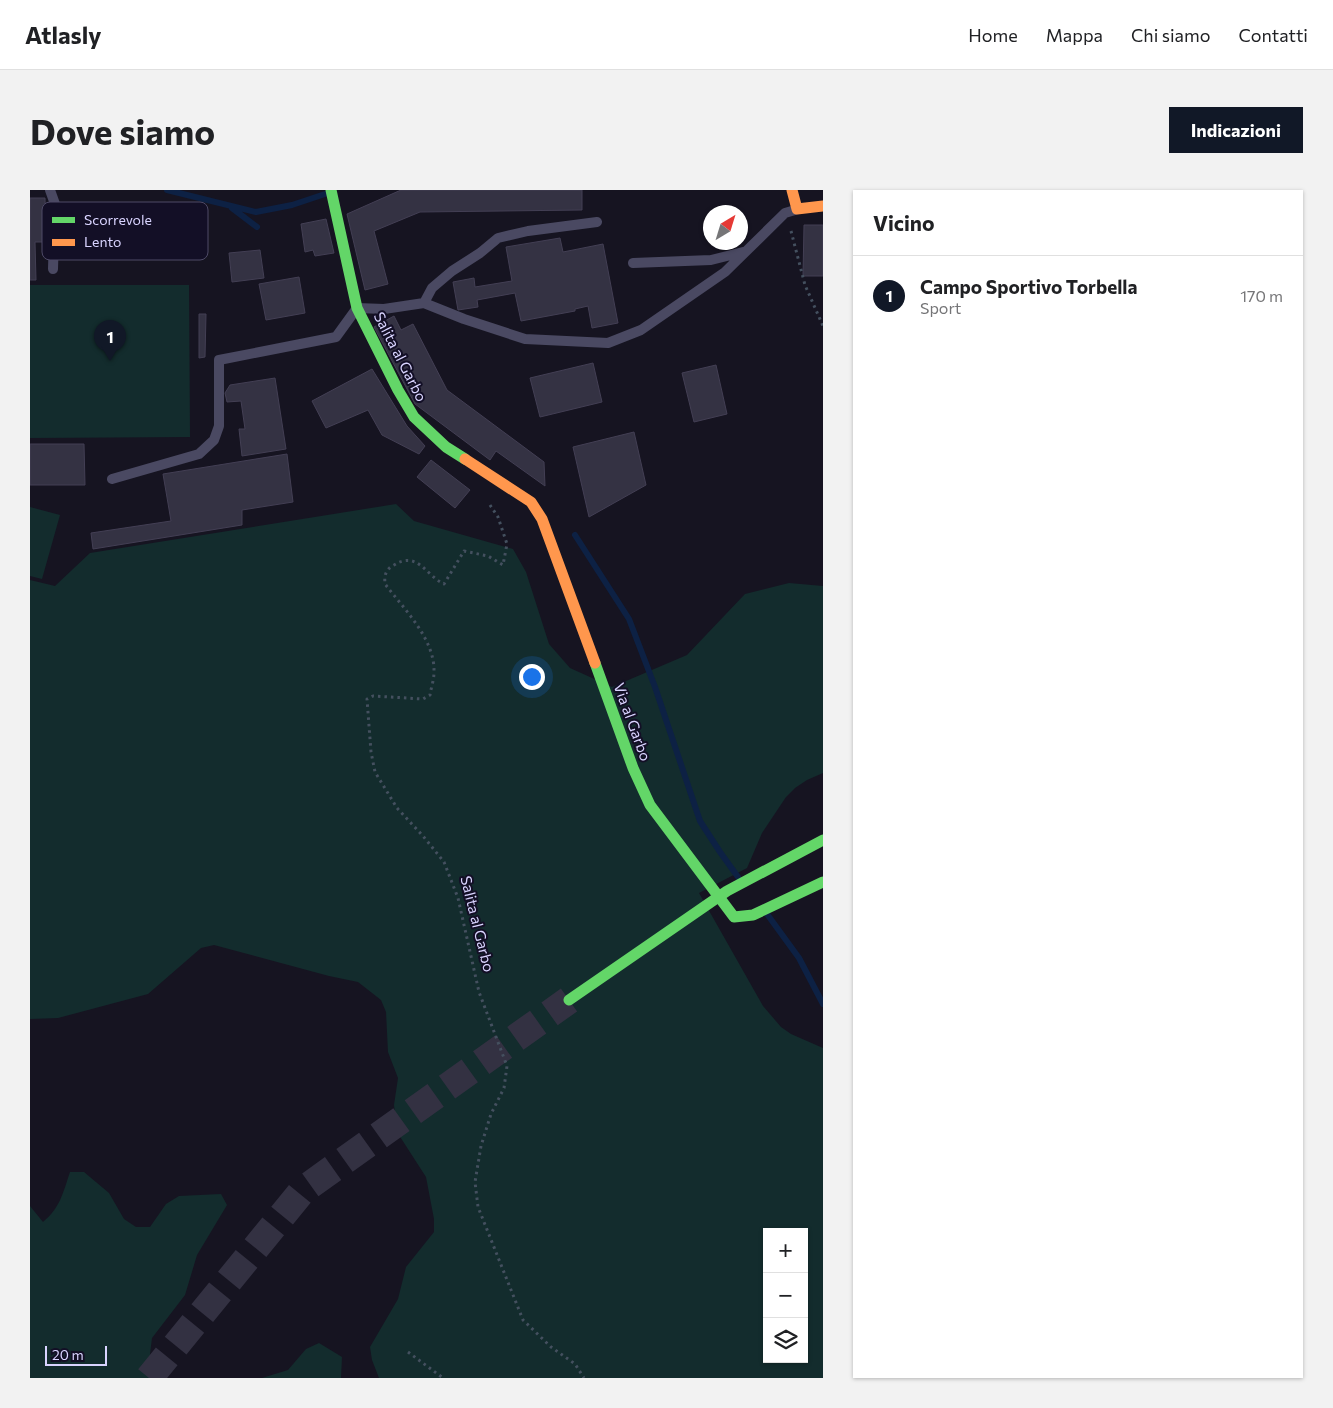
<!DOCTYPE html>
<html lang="it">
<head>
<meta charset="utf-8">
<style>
	:root { --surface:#fff; --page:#f2f2f2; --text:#202124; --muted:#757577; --line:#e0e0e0; --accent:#111827 }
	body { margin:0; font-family:Commissioner,sans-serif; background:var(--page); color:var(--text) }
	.controls { position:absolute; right:15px; bottom:15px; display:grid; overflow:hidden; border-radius:0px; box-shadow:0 1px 4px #0004 }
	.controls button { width:45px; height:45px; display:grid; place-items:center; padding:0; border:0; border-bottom:1px solid var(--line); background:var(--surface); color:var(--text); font:25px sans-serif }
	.compass { position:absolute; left:673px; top:15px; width:45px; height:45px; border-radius:50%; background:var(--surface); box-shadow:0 1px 4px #0004; rotate:38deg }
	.scale { position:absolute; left:15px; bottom:12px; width:62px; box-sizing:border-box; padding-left:5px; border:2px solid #d9d4ff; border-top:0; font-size:14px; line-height:18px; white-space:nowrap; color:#d9d4ff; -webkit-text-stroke:4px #130f26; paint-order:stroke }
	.you { position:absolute; left:501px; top:486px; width:18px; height:18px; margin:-12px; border:4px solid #fff; border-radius:50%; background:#1a73e8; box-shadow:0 0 0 8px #1a73e833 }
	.badge { display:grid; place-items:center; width:32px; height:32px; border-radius:50%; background:var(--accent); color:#fff; font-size:16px; font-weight:700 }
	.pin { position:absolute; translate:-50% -41px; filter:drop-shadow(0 1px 2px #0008) }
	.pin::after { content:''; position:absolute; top:26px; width:18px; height:15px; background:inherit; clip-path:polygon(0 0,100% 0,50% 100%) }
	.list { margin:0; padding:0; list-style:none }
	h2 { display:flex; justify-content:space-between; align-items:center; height:65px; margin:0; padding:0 20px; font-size:21px }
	h2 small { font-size:16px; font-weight:400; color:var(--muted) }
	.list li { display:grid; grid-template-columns:32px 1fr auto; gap:15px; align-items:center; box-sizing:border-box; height:80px; padding:0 20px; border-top:1px solid var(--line) }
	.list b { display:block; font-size:19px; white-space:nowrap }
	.list p { margin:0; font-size:16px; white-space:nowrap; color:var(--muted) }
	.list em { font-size:16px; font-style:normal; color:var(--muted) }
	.icon { flex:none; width:28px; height:28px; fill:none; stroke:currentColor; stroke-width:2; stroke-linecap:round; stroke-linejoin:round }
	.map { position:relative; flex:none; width:793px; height:1188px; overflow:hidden; border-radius:0px }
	header { display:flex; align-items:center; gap:30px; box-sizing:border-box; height:70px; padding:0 25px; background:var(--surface); border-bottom:1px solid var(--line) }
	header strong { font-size:24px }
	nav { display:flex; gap:28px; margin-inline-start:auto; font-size:18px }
	.intro { display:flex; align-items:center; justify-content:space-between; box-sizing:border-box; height:120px; padding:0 30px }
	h1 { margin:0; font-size:35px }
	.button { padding:12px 22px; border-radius:0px; background:var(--accent); color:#fff; font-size:18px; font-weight:700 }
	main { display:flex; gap:30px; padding:0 30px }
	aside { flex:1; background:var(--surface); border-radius:0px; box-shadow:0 1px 4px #0004 }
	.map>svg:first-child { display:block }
	.green { fill:#132c2d; fill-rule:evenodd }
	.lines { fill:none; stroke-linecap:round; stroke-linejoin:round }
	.stream { stroke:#0d2144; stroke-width:6 }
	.building { fill:#343243; stroke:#433f54 }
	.highway-tunnel { stroke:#333142; stroke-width:28; stroke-dasharray:28 14; stroke-linecap:butt }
	.path { stroke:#44505f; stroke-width:3; stroke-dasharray:2.5 4; stroke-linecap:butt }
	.lane { stroke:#4a4962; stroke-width:10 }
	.fast { stroke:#63d668; stroke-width:11 }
	.slow { stroke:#ff974d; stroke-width:11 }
	.fast-bridge { stroke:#63d668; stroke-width:11 }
	.labels { text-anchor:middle; stroke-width:4; stroke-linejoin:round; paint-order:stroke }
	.street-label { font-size:15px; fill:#d9d4ff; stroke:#130f26 }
	.key { fill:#130f26; stroke:#4e4a67; stroke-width:1 }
	.key-label { font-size:14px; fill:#d9d4ff }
</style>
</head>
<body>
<header>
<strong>Atlasly</strong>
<nav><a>Home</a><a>Mappa</a><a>Chi siamo</a><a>Contatti</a></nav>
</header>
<div class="intro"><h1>Dove siamo</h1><a class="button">Indicazioni</a></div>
<main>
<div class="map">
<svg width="793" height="1188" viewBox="0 0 793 1188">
	<rect width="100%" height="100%" fill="#161421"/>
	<path class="green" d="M0,95H159L160,247L0,248Z
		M366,314L384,331L483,359L496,382L519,454L540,478L582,497L657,465L715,404L759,393L793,396V583L777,590L765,598L756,607L732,643L717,678L669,703L733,816L751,837L761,844L793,858V1188H349L342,1170L340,1157L368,1109L376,1077L404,1042V1029L396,987L367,942L364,915L368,888L358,862L356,822L351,810L328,792L299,786L184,755L171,758L118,804L28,828L0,829V390L25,396L60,363ZM737,1042H774V1169H737Z
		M0,317L30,325L12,389L0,386Z
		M40,982H54L79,1003L94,1029L106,1037H120L136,1014L149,1006L191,1004L197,1015L167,1065L155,1105L122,1148L120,1164L121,1188H0V1016L13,1032C30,1018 33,1003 40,982Z
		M289,1153L312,1167L311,1188H232L258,1180L276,1159Z"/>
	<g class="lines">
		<path class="stream" d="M137,0L226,22L262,15L295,4
			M202,18L227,37
			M545,345L599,429L625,497L670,631L690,662L708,687
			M737,724L769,768L793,814"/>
	</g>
	<path class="building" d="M371,0H552V20L390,22L344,41L358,94L335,100L317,24Z
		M0,8H15L16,52H5L6,90H0Z
		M296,29L304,63L285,66L283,60L275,62L271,34Z
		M774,35H793V86H773Z
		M530,48L533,62L573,54L588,133L562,138L558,116L545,119V121L491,131L485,103L447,110L448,117L428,120L423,92L444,88L445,97L482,91L476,57Z
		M230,60L234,88L202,92L199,63Z
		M269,87L275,123L236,130L229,94Z
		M169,124H176L175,167L169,168Z
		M364,126L371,140L383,134L417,200L514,272L515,296L466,261L460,270L385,214L344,137Z
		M563,173L572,212L510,227L500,188Z
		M686,175L697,224L664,232L652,183Z
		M342,179L377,236L395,256L389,264L352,245L338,220L296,238L282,211Z
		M245,188L256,259L212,266L209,239H215L211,211L197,212L195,203L200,195Z
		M604,242L616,295L559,327L543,257Z
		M0,254H54L55,295H0Z
		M257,264L263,312L212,320V335L63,359L61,343L141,331L133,284Z
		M401,270L440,300L425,318L387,287Z"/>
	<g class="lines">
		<path class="highway-tunnel" d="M119,1188L273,1000L539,810"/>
		<path class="path" d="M761,41L775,95L793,136
			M460,315L468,327L477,354L473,375L458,366L434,361L414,394C396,386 388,360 364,375C356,379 354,385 355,394C374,419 405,449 404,482C404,490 401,498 400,505L393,509L343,506L337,509L341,562L345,582L367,618L393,646L414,672L428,708L449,802L477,876L474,898L461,924L451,956L445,992L448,1017L493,1130L521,1157L545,1174L554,1188
			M378,1162L413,1188"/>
		<path class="lane" d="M20,0L25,14L23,79
			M603,73L681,70L713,62
			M394,113L402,98L422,81L450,63L468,48L498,41L567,32
			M82,289L169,264L184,250L189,236V170L306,147L327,118L354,119L394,113L434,129L495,149L578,153L611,140L695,82L755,23L765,20"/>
		<path class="fast" d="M301,0L327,118L368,200L384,227L416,257L435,269
			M565,473L603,578L620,615L704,727L723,725L793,692"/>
		<path class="slow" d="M762,0L767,19L793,16
			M435,269L501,312L512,329L565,473"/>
		<path class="fast-bridge" d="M539,810L697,701L793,650"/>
	</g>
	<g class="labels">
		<g class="street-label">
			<text transform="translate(370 167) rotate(63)" y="5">Salita al Garbo</text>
			<text transform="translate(602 532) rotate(70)" y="5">Via al Garbo</text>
			<text transform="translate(447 734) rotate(76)" y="5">Salita al Garbo</text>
		</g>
	</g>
	<rect x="12" y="12" width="166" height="58" rx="8" class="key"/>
	<rect x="22" y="27" width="23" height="6" fill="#63d668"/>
	<rect x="22" y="49" width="23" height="7" fill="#ff974d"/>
	<g class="key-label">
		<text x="54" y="35">Scorrevole</text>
		<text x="54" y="57">Lento</text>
	</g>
</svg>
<div class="controls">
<button>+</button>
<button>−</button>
<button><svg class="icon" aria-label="layers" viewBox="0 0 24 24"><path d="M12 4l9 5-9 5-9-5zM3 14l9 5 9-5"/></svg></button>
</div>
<svg class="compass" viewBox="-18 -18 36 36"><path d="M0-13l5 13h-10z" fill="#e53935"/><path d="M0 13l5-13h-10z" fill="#757577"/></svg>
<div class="scale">20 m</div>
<div class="you"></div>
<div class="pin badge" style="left:80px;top:171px">1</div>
</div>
<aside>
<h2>Vicino<small></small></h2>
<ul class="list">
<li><span class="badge">1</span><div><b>Campo Sportivo Torbella</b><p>Sport</p></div><em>170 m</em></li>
</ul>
</aside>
</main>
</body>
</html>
